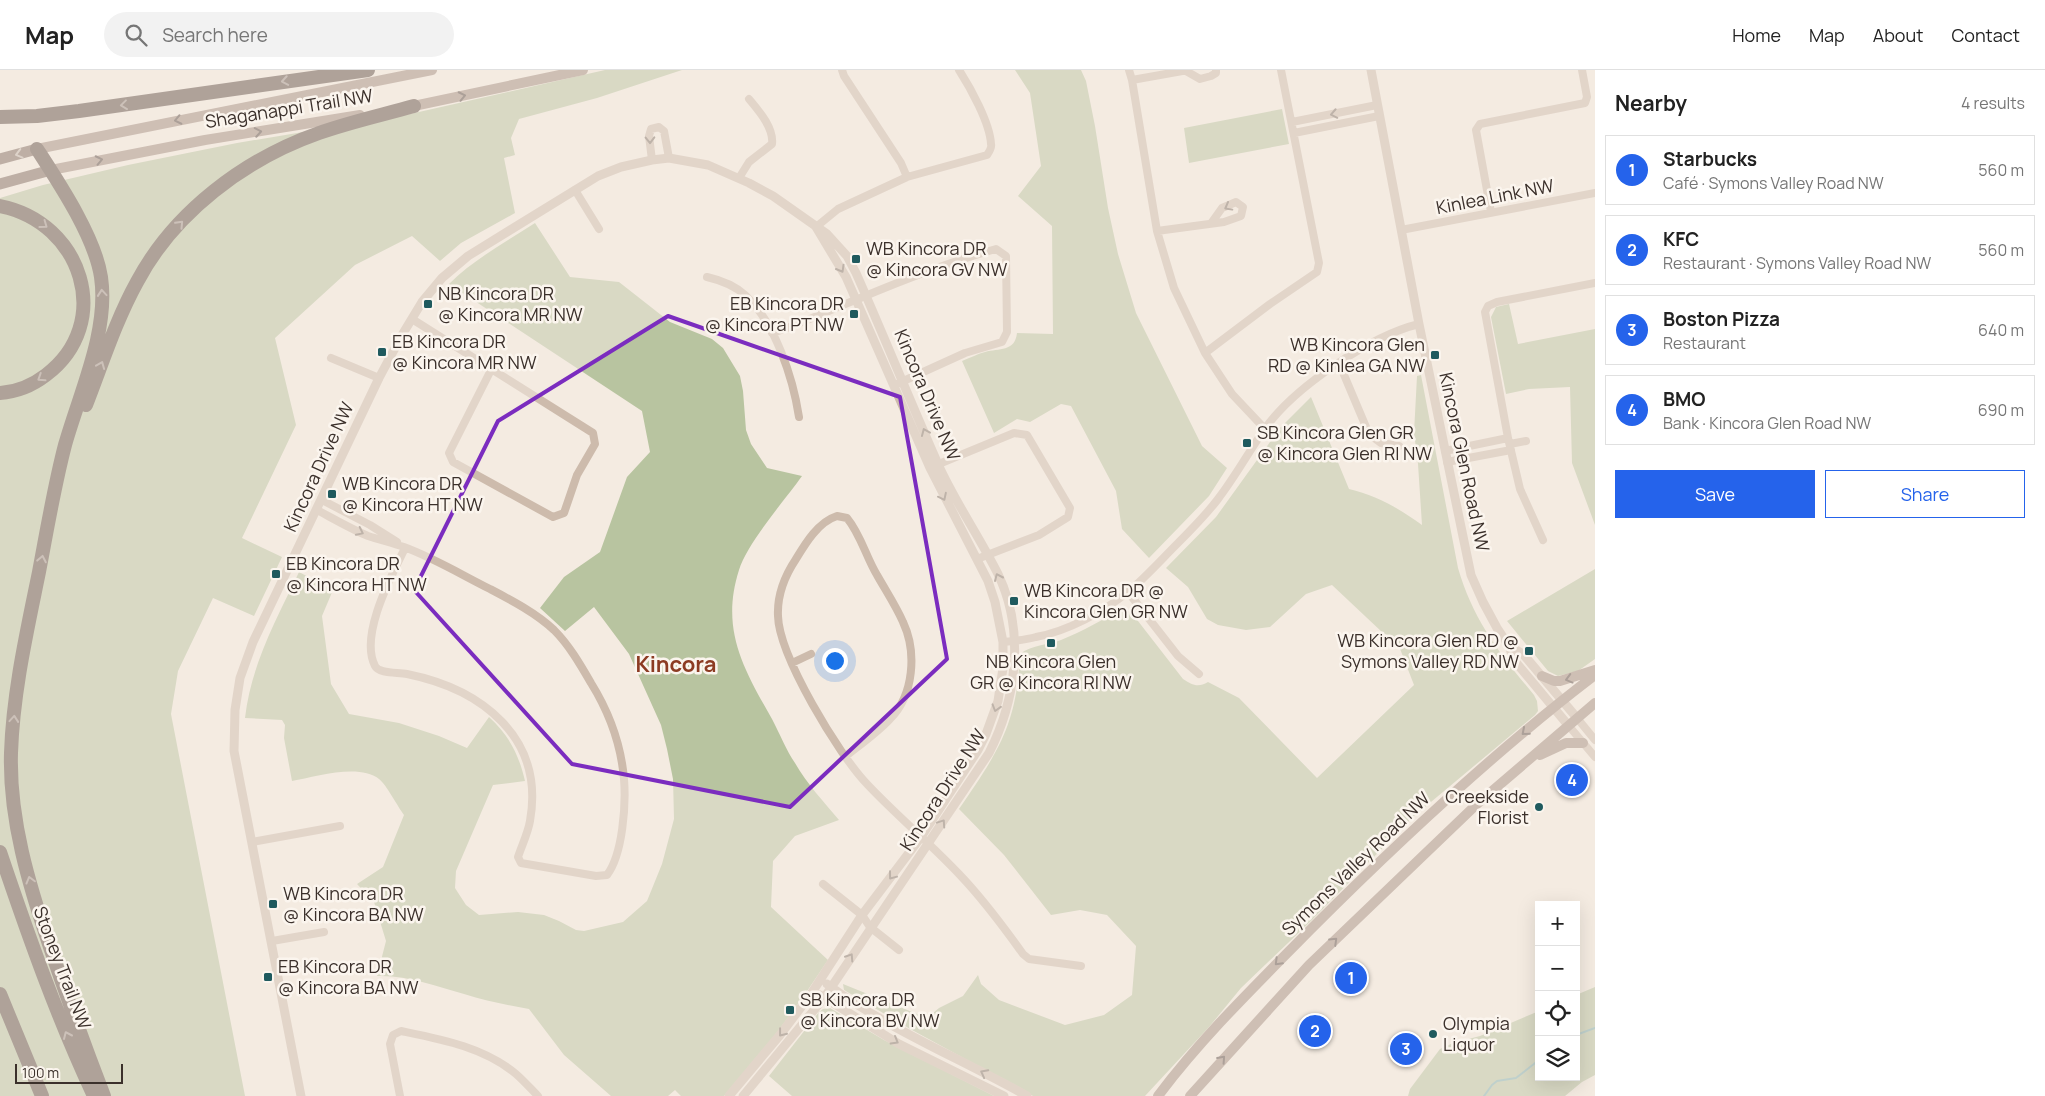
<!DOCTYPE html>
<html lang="en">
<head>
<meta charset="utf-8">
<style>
	:root { --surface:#fff; --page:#f2f2f2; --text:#222; --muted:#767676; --line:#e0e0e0; --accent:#2563eb }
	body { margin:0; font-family:Manrope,sans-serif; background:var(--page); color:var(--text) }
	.controls { position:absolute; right:15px; bottom:15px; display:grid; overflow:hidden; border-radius:0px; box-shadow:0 5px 20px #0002 }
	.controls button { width:45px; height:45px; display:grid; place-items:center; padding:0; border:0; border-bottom:1px solid var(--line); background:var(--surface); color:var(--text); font:25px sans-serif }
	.scale { position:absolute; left:15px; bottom:12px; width:108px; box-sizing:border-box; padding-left:5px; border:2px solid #3b302b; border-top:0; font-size:14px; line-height:18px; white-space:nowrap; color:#3b302b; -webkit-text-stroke:4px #fbf5ee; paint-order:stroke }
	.you { position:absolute; left:834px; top:590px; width:18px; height:18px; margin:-12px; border:4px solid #fff; border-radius:50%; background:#1a73e8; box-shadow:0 0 0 8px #1a73e833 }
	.badge { display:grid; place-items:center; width:32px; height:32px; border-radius:50%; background:var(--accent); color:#fff; font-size:16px; font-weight:700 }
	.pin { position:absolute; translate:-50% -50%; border:2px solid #fff; box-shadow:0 1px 5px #0006 }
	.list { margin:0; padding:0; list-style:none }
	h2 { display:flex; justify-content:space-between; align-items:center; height:65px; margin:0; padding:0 20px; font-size:21px }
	h2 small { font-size:16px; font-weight:400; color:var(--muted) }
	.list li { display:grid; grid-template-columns:32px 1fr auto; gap:15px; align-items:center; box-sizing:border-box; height:70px; margin:0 10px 10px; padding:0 10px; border:1px solid var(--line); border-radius:0px }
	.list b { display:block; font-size:19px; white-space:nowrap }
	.list p { margin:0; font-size:16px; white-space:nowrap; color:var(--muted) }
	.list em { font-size:16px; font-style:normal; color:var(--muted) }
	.actions { display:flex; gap:10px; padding:15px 20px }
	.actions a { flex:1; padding:11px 0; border:1px solid var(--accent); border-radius:0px; text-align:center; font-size:18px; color:var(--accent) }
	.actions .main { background:var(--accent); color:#fff }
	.icon { flex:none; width:28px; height:28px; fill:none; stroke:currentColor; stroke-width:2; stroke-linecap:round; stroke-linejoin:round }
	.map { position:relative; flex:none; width:1595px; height:1026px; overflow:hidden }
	header { display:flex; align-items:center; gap:30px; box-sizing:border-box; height:70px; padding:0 25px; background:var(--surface); border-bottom:1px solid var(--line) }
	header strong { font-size:24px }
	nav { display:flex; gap:28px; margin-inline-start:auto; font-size:18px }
	.search { width:350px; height:45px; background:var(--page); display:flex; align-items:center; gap:12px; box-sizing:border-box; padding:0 18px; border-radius:28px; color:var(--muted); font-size:19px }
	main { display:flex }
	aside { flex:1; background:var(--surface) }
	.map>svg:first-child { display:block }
	.green { fill:#b8c4a0 }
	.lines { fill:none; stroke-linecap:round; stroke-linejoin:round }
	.stream { stroke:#7fb0b2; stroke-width:2 }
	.minor { stroke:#cdbbac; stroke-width:8 }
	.tertiary { stroke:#cdbbac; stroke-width:9 }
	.secondary { stroke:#a18a7d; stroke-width:10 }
	.primary { stroke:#7d675c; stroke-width:11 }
	.motorway { stroke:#5c4a42; stroke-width:14 }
	.oneway { stroke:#9c8e87 }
	.oneway2 { stroke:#544640 }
	.oneway3 { stroke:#7d6f65 }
	.oneway4 { stroke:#c2b5ac }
	.marked { fill:none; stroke:#7b2cbf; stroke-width:4; stroke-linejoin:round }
	.poi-dot { fill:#1f5a5e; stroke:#fbf5ee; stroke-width:2 }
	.labels { text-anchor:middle; stroke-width:5; stroke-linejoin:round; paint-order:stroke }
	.street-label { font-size:18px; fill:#3b302b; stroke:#fbf5ee }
	.poi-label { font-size:18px; fill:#3b302b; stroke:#fbf5ee; text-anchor:start }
	.district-label { font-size:22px; font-weight:bold; fill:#8c3b22; stroke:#fbf5ee }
</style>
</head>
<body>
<header>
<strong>Map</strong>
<div class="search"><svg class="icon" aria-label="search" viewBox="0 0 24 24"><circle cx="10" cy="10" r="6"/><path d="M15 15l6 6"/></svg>Search here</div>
<nav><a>Home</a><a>Map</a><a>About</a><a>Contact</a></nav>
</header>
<main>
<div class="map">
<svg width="1595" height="1026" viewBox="0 0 1595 1026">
	<rect width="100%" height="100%" fill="#f4ebe1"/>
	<path class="green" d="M605,0H682L597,28L519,49L511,68L515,85L504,88L515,143L461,173L440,191L412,166L355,195L275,268L296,355L242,468L282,487L254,546L213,528L178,601L171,644L245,1026H0V128L43,115L128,95L237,73L410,44Z
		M1015,0H1081L1086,11L1095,56L1108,138L1118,184L1136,243L1202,376L1227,398L1209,426L1149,488L1122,459L1116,421L1071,336L1061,334L1030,352L1017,349L994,363L962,291C970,288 977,284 985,282C999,278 1015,282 1017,263L1053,264L1052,156L1018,126L1041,96L1030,23Z
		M1282,39L1289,74L1189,93L1184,58Z
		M535,153L570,207L619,212L670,252L712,269L723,278L740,306L743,321L746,360L751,374L767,398L802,406C785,430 747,473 739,500C720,560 744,599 772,649C780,664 786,680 795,693C807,714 824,732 839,750L795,766L773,791L771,837L828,890C797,937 763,984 724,1026H681L675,1020L668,1026H611L564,985L529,939C507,935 486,931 464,924C435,916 408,905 377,906L386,871L374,832L357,814L383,797L404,745C398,737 386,714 379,709C359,693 315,707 292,711L284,668L285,655L282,650L245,648C251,595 276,550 299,502L333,520L322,546L331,614L349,644L399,653L439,666L467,678L489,647C509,665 519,685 525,711L493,715L456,801L455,818L466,835L479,845L518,842L544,845L559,851L576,860L584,861L623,852L647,831L662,794L674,749L673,709L667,679L661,655L629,584L594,537L565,561L540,538L564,507L600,482L627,407L650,382L642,341L449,214C474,189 506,172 535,153Z
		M1509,234L1518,274L1595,259V455L1572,393L1570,317L1529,319L1506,324L1491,247L1496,237Z
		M1421,305L1458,498C1473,550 1500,584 1534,625L1537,631L1538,641L1535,645L1413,747L1312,850L1241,918L1209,957L1145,1026H1033L912,960L844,920L843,914L927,948L939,938L963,926L978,905L981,914L999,930L1065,955L1104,945L1132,925L1136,876L1107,845L1080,840L1051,845L1004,785L959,739C998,682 1017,655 1020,584C1031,575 1048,575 1061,570C1083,561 1102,550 1122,539L1131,542L1183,609C1192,615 1198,618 1208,612L1239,628L1317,708L1414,615L1397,571L1383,563L1332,515L1306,524L1270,557L1246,560L1218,555L1207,549L1188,517L1166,498L1216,447L1280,358L1311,327L1349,419C1376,425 1400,439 1422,455L1418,394L1414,363L1417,306Z
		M1595,499V589L1578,601L1558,606L1548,601L1507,551Z
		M1595,917V1005L1582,1012L1565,1026H1408L1410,1019L1440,979L1453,973L1480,966L1539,941V1007H1576V925Z
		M830,938L884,970L994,1026H792L769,1006L819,942L823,939Z"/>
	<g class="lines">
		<path class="stream" d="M1576,965L1595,958
			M1484,1026L1492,1015L1497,1011L1516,1008L1539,990"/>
		<path class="minor" d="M842,0L844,6L901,93L907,107
			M1129,0L1132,10L1157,161L1174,218L1205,283L1232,324L1265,359
			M1186,1L1200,9L1211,6L1216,3V0
			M1132,10L1188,0
			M1292,52L1377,35
			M1294,63L1379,46
			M652,90L649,66L651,59L659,57L664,61L669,88
			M739,108L749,92L772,74C774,58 759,41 749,29
			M575,120L599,159
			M1491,142L1476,60L1480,54L1585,33L1587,27L1582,0
			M816,157L838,139L907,107L987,85C989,82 992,77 991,74C990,53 970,17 959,0
			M1401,160L1595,123
			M1157,161L1224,152L1241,146L1243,137L1236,132L1222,138L1212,152
			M707,207C720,210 734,215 745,225C775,252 793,308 799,347
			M412,249L593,363L595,374L577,405L564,443L553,447L453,392L449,383L492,298
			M772,263C802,254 829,240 858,229C903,210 949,192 996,179L1006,186L1007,262L1002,272L965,283L899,313
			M1205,283L1270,234L1317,202L1319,193L1281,0
			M331,288L379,308
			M1339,293L1369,364L1381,373L1399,376
			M1510,374L1526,371
			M1445,381L1508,368
			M1447,392L1511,380
			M934,396L1014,363L1027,365L1070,438L1068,447L1039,465L977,489
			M322,430L370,455L397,472
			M317,440C334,449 351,459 368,466C380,470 393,473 404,477C434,488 462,505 490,519C511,530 536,543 554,560C569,575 580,594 591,613C609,642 621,674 624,709C626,734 623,784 607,805L596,806L521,793L518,787C522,775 528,763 530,751C545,667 481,619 407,604C398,602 379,604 375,596C359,565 392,505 405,478
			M1543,470L1520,419L1508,368L1485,242L1488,236L1497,232L1595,213
			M1128,522L1178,586L1199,604
			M1003,572C1014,571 1025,570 1036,567C1068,561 1103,542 1128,522C1145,508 1161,490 1177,474C1191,460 1206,445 1218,429C1235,407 1248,383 1264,360C1293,318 1370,266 1419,254
			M792,593L811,584
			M1577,648L1595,670
			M1568,655L1595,687
			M846,686C861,674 877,663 890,649C914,625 917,582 903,552C896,536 886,521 877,505C866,487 861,465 847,448L837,446C818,452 805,474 796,489C784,507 777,525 778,546C779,586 839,685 867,714C897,746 930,773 959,804C983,829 1003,856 1023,884L1029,889L1081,896
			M252,772L340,756
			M823,814L862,845L870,857L899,880
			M272,871L324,862
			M400,1026L390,974L393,965L401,961C440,969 484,977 516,1004C524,1011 531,1019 538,1026"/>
		<path class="tertiary" d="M1371,0L1419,254L1471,505L1483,532L1497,558L1509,576L1514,590L1568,655
			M1509,576L1523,584L1577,648
			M827,914C889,960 960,988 1027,1026
			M820,925L899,974L1004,1026
			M301,1026L234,681L235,640L240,608L253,572L379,308L402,265L422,232L442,208L468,186L598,106L621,97L652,90L669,88L708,95L749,113L773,126L827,164L847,186L856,203C884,266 910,331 938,394C955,432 979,466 998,504C1025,560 1017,628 989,683L824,928L743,1026
			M729,1026L780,965L811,924L862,845L921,767L978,680L986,664L998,631L1003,598V572L995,532L988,511L930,398L846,207L816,157"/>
		<path class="secondary" d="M409,37L583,0
			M37,79L432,0
			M51,100L205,70L360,45
			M1542,606L1554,611H1560L1595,600
			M1540,685L1566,673H1583
			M1158,1026C1203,966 1258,913 1311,859C1401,769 1494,682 1595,605
			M1190,1026L1309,895L1477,734L1595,633"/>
		<path class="primary" d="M0,89L37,79
			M0,114L51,100"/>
		<path class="motorway" d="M0,47L37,46L79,41L368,0
			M37,79C59,113 95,167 101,207C109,261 80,322 65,375C54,417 47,460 39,502C27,561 13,622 11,683C9,749 29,815 50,877C67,927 85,977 104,1026
			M0,136C82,152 115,253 46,305C33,315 16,322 0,323
			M86,335C102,294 116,250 137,212C174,142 245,89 319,63C350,52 382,45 414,36
			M0,782C28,865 57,947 94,1026
			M0,924L42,1026"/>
	</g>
	<defs><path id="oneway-chevron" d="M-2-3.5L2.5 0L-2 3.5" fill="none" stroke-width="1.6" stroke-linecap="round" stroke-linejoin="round" transform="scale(1.25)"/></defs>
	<g class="oneway">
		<use href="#oneway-chevron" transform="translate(285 11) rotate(170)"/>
		<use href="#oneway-chevron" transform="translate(124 35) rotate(173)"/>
		<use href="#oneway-chevron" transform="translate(180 154) rotate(-47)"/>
		<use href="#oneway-chevron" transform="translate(44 155) rotate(36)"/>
		<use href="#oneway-chevron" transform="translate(102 223) rotate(-95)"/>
		<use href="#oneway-chevron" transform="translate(101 295) rotate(-68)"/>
		<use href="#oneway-chevron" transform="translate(41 308) rotate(147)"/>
		<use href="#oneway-chevron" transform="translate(42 489) rotate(-79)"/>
		<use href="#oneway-chevron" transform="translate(14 649) rotate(-85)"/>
		<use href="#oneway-chevron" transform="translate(30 810) rotate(-105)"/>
		<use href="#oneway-chevron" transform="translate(67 965) rotate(-114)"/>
	</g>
	<g class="oneway2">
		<use href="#oneway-chevron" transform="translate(462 26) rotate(-12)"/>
		<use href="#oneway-chevron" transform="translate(178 50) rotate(168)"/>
		<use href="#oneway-chevron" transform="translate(258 62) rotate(-10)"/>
		<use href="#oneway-chevron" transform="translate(99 90) rotate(-12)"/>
		<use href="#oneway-chevron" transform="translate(1569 609) rotate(165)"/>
		<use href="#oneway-chevron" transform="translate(1525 662) rotate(139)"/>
		<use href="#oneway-chevron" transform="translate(1334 871) rotate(-44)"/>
		<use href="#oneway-chevron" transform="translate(1278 892) rotate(135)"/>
		<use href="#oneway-chevron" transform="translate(1222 989) rotate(-48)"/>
	</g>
	<g class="oneway3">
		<use href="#oneway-chevron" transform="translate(1334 44) rotate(169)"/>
		<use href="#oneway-chevron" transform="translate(650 70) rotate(89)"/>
		<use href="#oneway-chevron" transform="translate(1228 137) rotate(151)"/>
		<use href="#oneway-chevron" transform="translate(841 199) rotate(60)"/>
		<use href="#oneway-chevron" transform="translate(925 362) rotate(-113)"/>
		<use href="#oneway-chevron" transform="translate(943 427) rotate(64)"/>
		<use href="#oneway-chevron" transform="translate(360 462) rotate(26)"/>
		<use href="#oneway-chevron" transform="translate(998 507) rotate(-114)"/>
		<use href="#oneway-chevron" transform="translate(996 638) rotate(107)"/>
		<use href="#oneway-chevron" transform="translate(942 753) rotate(-56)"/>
		<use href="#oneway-chevron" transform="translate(892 806) rotate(127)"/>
		<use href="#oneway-chevron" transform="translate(850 887) rotate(-57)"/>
		<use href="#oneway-chevron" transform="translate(782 963) rotate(128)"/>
		<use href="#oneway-chevron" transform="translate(895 971) rotate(30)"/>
		<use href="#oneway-chevron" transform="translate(984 1003) rotate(-152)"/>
	</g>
	<use class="oneway4" href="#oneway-chevron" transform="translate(19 84) rotate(165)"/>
	<path d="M0 0H1595V1026H0ZM668,246L900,327L947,589L790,737L572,694L414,520L498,351Z" fill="#f4ebe1" fill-opacity=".55" fill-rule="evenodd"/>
	<path class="marked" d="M668,246L900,327L947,589L790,737L572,694L414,520L498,351Z"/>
	<g class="poi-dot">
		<rect x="851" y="184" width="10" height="10" rx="2.5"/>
		<rect x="423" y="229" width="10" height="10" rx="2.5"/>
		<rect x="849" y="239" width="10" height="10" rx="2.5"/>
		<rect x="377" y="277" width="10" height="10" rx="2.5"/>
		<rect x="1430" y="280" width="10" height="10" rx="2.5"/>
		<rect x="1242" y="368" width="10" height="10" rx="2.5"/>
		<rect x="327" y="419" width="10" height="10" rx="2.5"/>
		<rect x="271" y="499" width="10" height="10" rx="2.5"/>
		<rect x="1009" y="526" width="10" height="10" rx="2.5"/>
		<rect x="1046" y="568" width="10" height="10" rx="2.5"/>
		<rect x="1524" y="576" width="10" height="10" rx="2.5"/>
		<circle cx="1539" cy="737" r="5"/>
		<rect x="268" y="829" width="10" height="10" rx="2.5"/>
		<rect x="263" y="902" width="10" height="10" rx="2.5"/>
		<rect x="785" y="935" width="10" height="10" rx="2.5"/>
		<circle cx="1433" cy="964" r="5"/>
	</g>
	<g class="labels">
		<g class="street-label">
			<text transform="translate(289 39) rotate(-9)" y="6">Shaganappi Trail NW</text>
			<text transform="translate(1495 127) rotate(-11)" y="6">Kinlea Link NW</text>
			<text transform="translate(927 325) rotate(67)" y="6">Kincora Drive NW</text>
			<text transform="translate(1464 392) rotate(78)" y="6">Kincora Glen Road NW</text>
			<text transform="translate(319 397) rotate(-65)" y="6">Kincora Drive NW</text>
			<text transform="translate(943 720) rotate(-57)" y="6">Kincora Drive NW</text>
			<text transform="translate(1356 794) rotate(-44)" y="6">Symons Valley Road NW</text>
			<text transform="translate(62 898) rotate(69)" y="6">Stoney Trail NW</text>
		</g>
		<g class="poi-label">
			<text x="866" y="185">WB Kincora DR<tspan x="866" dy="21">@ Kincora GV NW</tspan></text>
			<text x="438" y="230">NB Kincora DR<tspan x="438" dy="21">@ Kincora MR NW</tspan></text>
			<text x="844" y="240" text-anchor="end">EB Kincora DR<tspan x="844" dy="21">@ Kincora PT NW</tspan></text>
			<text x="392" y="278">EB Kincora DR<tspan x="392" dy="21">@ Kincora MR NW</tspan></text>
			<text x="1425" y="281" text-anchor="end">WB Kincora Glen<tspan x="1425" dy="21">RD @ Kinlea GA NW</tspan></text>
			<text x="1257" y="369">SB Kincora Glen GR<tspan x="1257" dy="21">@ Kincora Glen RI NW</tspan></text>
			<text x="342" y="420">WB Kincora DR<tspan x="342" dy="21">@ Kincora HT NW</tspan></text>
			<text x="286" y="500">EB Kincora DR<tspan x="286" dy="21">@ Kincora HT NW</tspan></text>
			<text x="1024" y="527">WB Kincora DR @<tspan x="1024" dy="21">Kincora Glen GR NW</tspan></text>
			<text x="1519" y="577" text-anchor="end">WB Kincora Glen RD @<tspan x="1519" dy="21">Symons Valley RD NW</tspan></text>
			<text x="1051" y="598" text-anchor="middle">NB Kincora Glen<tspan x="1051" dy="21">GR @ Kincora RI NW</tspan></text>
			<text x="1529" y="733" text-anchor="end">Creekside<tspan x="1529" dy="21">Florist</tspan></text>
			<text x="283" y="830">WB Kincora DR<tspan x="283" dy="21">@ Kincora BA NW</tspan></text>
			<text x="278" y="903">EB Kincora DR<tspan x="278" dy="21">@ Kincora BA NW</tspan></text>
			<text x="800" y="936">SB Kincora DR<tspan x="800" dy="21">@ Kincora BV NW</tspan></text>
			<text x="1443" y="960">Olympia<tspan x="1443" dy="21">Liquor</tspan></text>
		</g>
		<g class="district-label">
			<text x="676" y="602">Kincora</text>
		</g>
	</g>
</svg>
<div class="controls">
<button>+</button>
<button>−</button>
<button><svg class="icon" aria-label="locate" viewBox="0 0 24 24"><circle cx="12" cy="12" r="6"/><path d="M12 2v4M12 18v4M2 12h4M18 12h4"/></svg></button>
<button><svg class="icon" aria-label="layers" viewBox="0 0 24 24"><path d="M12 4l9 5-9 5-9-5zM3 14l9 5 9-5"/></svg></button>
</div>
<div class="scale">100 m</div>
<div class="you"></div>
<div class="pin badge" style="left:1351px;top:908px">1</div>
<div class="pin badge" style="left:1315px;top:961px">2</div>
<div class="pin badge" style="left:1406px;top:979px">3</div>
<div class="pin badge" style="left:1572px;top:710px">4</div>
</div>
<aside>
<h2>Nearby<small>4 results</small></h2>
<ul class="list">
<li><span class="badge">1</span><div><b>Starbucks</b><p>Café · Symons Valley Road NW</p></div><em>560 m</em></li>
<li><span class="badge">2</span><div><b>KFC</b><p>Restaurant · Symons Valley Road NW</p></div><em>560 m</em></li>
<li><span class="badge">3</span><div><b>Boston Pizza</b><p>Restaurant</p></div><em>640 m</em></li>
<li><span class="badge">4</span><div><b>BMO</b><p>Bank · Kincora Glen Road NW</p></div><em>690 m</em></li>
</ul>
<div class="actions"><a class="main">Save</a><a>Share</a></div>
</aside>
</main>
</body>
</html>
